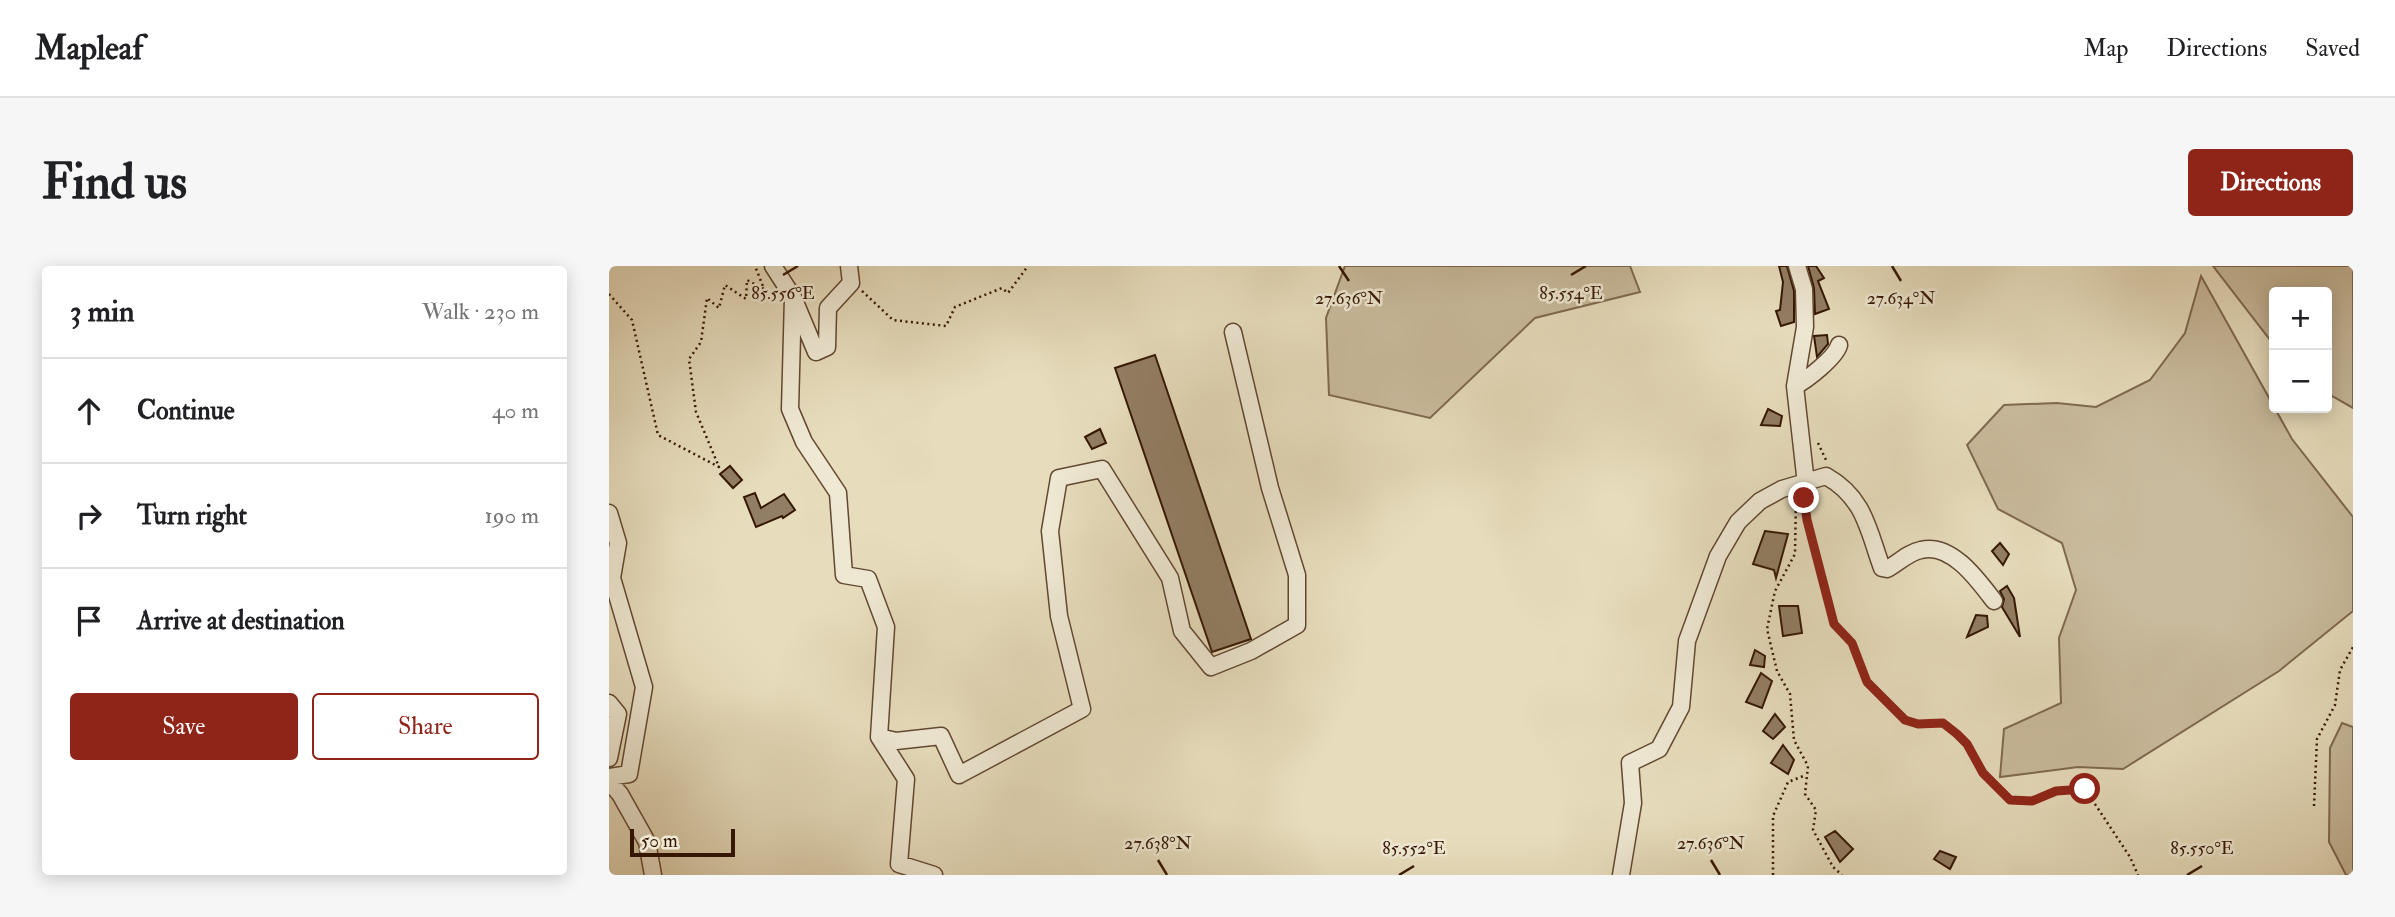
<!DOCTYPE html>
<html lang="en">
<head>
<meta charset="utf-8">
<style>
	:root { --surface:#fff; --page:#f6f6f6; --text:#202124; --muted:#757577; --line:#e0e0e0; --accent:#8f2418 }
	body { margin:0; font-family:"IM FELL Double Pica",serif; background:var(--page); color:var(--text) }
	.controls { position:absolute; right:21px; top:21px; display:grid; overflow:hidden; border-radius:7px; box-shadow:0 4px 18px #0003 }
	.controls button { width:63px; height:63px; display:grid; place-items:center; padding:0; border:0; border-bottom:2px solid var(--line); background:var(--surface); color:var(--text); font:35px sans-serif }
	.scale { position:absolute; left:21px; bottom:18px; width:105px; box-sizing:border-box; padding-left:7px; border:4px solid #351703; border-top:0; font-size:19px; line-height:24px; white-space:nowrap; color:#351703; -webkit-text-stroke:5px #efe9d4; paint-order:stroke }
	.stop { position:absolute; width:21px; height:21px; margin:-16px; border:5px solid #8f2418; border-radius:50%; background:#fff }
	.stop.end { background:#8f2418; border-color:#fff; box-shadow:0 2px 7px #0008 }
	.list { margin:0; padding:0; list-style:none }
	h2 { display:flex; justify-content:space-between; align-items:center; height:91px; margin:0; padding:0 28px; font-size:30px }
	h2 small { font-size:23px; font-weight:400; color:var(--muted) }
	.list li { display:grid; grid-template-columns:46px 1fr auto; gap:21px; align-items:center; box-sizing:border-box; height:105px; padding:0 28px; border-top:2px solid var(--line) }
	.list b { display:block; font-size:26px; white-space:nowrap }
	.list em { font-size:23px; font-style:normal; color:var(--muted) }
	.actions { display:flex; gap:14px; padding:21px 28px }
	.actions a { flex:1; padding:16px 0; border:2px solid var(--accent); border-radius:7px; text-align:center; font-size:24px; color:var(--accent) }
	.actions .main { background:var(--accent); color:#fff }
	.icon { flex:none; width:38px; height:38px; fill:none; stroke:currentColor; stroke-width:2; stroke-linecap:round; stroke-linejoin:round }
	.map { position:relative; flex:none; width:1744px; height:609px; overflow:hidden; border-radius:7px }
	header { display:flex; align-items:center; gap:42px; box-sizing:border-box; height:98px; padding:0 35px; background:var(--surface); border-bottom:2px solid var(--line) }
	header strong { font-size:33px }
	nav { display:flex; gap:38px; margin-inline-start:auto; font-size:24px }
	.intro { display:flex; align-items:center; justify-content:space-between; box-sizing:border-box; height:168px; padding:0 42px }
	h1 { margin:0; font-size:49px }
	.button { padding:18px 32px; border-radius:7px; background:var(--accent); color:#fff; font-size:24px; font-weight:700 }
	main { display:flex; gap:42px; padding:0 42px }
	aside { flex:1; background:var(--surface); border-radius:7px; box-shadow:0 4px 18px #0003 }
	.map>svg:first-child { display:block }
	.green { fill:#c9bb9d; stroke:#7f6950; stroke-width:2 }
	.building { fill:#927e64; stroke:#351703; stroke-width:2 }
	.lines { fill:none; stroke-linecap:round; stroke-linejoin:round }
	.minor-casing { stroke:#624832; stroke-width:19 }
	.path { stroke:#351703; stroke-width:2.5; stroke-dasharray:2 3.5; stroke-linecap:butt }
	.minor { stroke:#efe9d4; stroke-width:16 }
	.route { stroke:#8f2418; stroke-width:9 }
	.ticks { fill:none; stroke:#351703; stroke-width:2.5 }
	.ticks-label { font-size:18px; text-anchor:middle; fill:#351703; stroke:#efe9d4; stroke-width:5; stroke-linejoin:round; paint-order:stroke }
</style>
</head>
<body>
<header>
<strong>Mapleaf</strong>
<nav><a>Map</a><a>Directions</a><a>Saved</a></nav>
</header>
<div class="intro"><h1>Find us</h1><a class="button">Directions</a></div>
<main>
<aside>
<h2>3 min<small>Walk · 230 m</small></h2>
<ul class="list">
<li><svg class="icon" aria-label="ahead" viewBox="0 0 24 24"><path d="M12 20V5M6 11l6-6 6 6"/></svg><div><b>Continue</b></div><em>40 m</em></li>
<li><svg class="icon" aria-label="right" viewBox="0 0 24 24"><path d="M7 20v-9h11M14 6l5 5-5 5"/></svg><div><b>Turn right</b></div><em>190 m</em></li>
<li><svg class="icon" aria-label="arrive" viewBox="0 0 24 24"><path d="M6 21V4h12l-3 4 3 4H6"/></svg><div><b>Arrive at destination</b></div></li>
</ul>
<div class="actions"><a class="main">Save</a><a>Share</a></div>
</aside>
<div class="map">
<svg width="1744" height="609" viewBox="0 0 1744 609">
	<rect width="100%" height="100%" fill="#e7ddbd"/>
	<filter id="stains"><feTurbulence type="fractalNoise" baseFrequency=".00286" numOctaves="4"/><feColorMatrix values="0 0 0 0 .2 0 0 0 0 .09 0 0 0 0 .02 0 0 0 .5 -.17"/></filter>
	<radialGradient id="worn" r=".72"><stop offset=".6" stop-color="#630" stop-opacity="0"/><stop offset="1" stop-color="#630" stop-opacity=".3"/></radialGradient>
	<path class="green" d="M736,0H1021L1031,26L926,52L821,152L720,129L717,52Z
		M1604,0H1744V142L1718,127V26H1665V79Z
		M1592,10L1683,173L1744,251V345L1670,405L1514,503L1469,501L1391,511L1395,463L1452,437L1450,372L1467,324L1453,277L1389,243L1358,179L1395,139L1448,137L1487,141L1541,114L1576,67Z
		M1733,457L1744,461V609H1737L1720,576L1721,482Z"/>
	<path class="building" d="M1170,0H1178L1185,25V56L1172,60L1167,45L1171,44L1174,16Z
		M1199,0H1207L1215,12L1209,15L1220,43L1206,48L1205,22Z
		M1218,69L1219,78L1208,91L1205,70Z
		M546,89L642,373L603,386L506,102Z
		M1159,143L1173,150L1171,160L1152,159Z
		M491,163L497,177L483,183L476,171Z
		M121,200L133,214L124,222L111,208Z
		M146,227L152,242L175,228L186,244L174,252L173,250L147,261L135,231Z
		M1156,265L1179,268L1167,312L1165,304L1144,298Z
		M1391,277L1400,288L1394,299L1383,285Z
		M1398,320L1405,332L1411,371L1393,341L1395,333L1391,325Z
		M1170,340H1189L1193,367L1174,370Z
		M1367,349L1378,350L1379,361L1358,371Z
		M1146,384L1156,390L1155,401L1141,399Z
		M1152,407L1163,415L1153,442L1137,436Z
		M1166,448L1176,461L1164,473L1154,465Z
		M1174,479L1185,494L1179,508L1162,497Z
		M1226,565L1244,583L1231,596L1216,571Z
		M1331,585L1347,591L1341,603L1325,593Z"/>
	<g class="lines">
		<defs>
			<path id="minor" d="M164,0L184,31L207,86L218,81L219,42L242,17L240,0
				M1188,0L1195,23L1196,61L1186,120L1197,218
				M184,31L181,143L195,176L229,227L235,309L259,313L277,361L270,471L297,513L290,598L325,609
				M1186,120C1198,114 1227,91 1230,79
				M0,247L9,277L3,312L35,421L20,508L0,511
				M0,437L9,448L0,492
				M270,471L287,475L332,470L350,509L473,443L450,350L441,265L450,212L493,203L561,312L573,365L602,401L642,385L688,359V309L661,222L624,66
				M0,516L11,528L38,576L44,609
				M1012,609L1024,537L1021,497L1050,483L1072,441L1078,375L1109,290L1129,256L1151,235L1173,223L1217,210C1256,232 1259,264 1273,302L1278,303C1289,297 1300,286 1312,284C1342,276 1369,314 1385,335"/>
		</defs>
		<use href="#minor" class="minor-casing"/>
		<path class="path" d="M253,25L284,54L337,60L346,41L393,22L399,27L419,0
			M0,28L23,54L49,169L110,201L87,146L80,93L92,76L98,32L110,42L116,19L137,33L138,14L155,23L146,0
			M1209,177L1218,196
			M1195,231L1198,254L1225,358L1243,377L1258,416L1295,454L1309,458L1334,457L1348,468L1358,478L1374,507L1401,534L1423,535L1447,525L1476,523L1521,591L1529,609
			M1187,234L1186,288L1166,325L1158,363L1168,405L1181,428L1185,474L1199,500L1196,528L1207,544L1204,564L1224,601L1233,609
			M1705,540L1708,473L1726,439L1731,404L1744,381
			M1164,609V550L1179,516L1197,509"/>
		<use href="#minor" class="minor"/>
	</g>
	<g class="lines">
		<path class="route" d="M1195,232L1198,254L1225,358L1243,377L1258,416L1296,454L1309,458L1334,457L1348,468L1358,478L1374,507L1401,534L1423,535L1447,525L1476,523"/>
	</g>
	<path class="ticks" d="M730,0L740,15M1283,0L1292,15M174,9L189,0M962,9L977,0M549,594L558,609M1102,594L1111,609M790,609L805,600M1578,609L1593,600"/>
	<g class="ticks-label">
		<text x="174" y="33">85.556°E</text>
		<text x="962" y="33">85.554°E</text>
		<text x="740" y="38">27.636°N</text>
		<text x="1292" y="38">27.634°N</text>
		<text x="549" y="583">27.638°N</text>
		<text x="1102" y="583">27.636°N</text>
		<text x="805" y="588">85.552°E</text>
		<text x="1593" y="588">85.550°E</text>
	</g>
	<rect width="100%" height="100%" filter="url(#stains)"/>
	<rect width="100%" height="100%" fill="url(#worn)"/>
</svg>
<div class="controls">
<button>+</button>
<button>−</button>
</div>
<div class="scale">50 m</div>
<div class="stop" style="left:1476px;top:523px"></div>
<div class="stop end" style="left:1195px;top:232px"></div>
</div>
</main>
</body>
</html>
